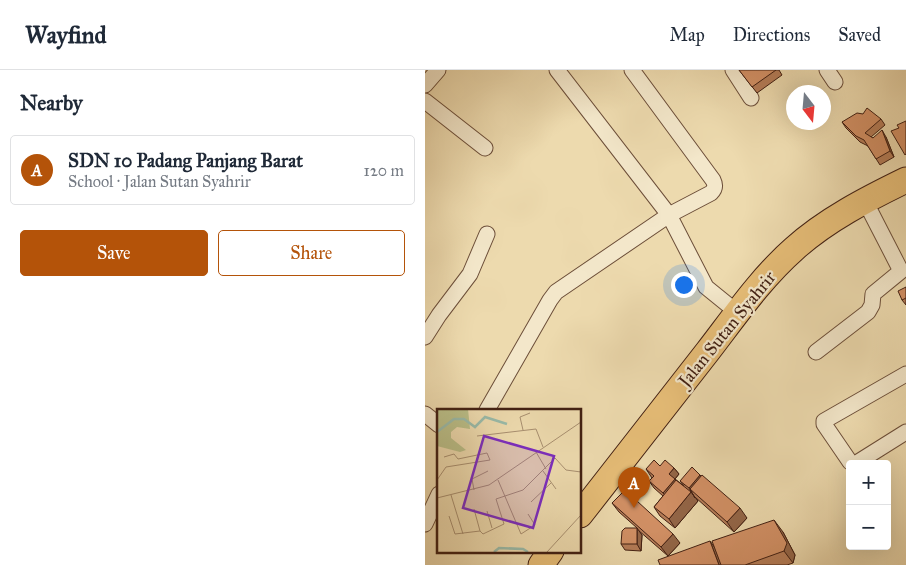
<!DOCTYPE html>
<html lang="en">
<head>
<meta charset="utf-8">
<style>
	:root { --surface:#fff; --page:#f6f6f7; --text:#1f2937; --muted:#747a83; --line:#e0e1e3; --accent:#b45309 }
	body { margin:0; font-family:"IM FELL Great Primer",serif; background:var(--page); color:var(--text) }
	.controls { position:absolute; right:15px; bottom:15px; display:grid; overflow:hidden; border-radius:5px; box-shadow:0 5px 20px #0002 }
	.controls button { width:45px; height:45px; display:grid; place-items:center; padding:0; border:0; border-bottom:1px solid var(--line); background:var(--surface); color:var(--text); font:25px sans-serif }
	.compass { position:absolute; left:361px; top:15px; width:45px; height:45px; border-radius:50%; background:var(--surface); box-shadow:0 5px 20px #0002; rotate:164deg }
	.you { position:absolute; left:258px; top:214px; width:18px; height:18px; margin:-12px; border:4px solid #fff; border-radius:50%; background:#1a73e8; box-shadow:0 0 0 8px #1a73e833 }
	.badge { display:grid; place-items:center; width:32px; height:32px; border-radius:50%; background:var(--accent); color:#fff; font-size:16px; font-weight:700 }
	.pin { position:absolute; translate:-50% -41px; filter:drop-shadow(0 1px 2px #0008) }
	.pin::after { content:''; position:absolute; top:26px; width:18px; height:15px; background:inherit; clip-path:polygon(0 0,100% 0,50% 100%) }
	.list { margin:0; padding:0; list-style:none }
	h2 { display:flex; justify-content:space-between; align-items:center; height:65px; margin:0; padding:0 20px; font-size:21px }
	h2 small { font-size:16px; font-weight:400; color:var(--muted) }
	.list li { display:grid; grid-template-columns:32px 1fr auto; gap:15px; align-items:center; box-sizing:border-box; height:70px; margin:0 10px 10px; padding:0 10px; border:1px solid var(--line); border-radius:5px }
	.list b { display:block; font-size:19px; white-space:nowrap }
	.list p { margin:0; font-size:16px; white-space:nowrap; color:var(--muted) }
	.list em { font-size:16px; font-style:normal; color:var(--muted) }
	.actions { display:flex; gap:10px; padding:15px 20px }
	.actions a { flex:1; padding:11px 0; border:1px solid var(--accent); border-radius:5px; text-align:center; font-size:18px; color:var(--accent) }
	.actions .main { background:var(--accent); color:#fff }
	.map { position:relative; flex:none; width:481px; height:495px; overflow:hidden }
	header { display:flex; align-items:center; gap:30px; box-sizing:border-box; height:70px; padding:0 25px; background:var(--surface); border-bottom:1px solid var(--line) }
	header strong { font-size:24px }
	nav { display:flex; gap:28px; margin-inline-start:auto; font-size:18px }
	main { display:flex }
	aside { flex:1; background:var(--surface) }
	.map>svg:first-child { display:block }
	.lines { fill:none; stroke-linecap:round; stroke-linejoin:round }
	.minor-casing { stroke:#6c4e39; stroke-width:17 }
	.trunk-casing { stroke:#411f12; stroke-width:27 }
	.minor { stroke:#f3e7ca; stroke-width:15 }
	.trunk { stroke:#e6bd77; stroke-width:25 }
	.wall { fill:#b57c57; stroke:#411f12 }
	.shaded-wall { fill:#936547; stroke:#411f12 }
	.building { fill:#d29065; stroke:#411f12 }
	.labels { text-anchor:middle; stroke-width:4.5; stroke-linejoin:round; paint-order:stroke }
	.street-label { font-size:18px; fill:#411f12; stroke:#f3e7ca }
	.inset-river { fill:none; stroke:#9ba; stroke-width:2.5 }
	.inset-road { fill:none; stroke:#a88f70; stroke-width:1 }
	.view { fill:#7b2cbf; fill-opacity:0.15; stroke:#7b2cbf; stroke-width:2.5 }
	.inset-edge { fill:none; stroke:#411f12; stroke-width:2.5 }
</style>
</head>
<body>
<header>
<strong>Wayfind</strong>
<nav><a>Map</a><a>Directions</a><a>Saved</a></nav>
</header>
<main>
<aside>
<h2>Nearby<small></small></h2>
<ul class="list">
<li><span class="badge">A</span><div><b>SDN 10 Padang Panjang Barat</b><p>School · Jalan Sutan Syahrir</p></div><em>120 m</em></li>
</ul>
<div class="actions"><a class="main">Save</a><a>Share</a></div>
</aside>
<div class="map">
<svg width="481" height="495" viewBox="0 0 481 495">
	<rect width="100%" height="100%" fill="#eddaae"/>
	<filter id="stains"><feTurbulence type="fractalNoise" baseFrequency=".004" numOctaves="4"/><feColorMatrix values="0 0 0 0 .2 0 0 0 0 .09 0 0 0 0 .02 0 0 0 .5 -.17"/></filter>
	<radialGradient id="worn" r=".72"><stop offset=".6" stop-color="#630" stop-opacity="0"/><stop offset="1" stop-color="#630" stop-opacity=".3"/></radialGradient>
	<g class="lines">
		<defs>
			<path id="minor" d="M132,0L244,145L281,217L313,243
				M308,0L326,28
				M402,0L410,12
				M0,15L13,0
				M0,31L60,78
				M0,267L14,245L45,204L62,164
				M391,282L443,242L447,235L448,224L476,201L440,131
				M62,340L125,230L131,222L244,145L286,123C290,119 291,116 288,110L207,0
				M0,344L14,355
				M429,394L425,392L399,354V351L481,304
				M430,394L481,362
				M0,454L14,424"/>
			<path id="trunk" d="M155,445C198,390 241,335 283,281C310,246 336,208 369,179C401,150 442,129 481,110
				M116,495L126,481"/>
		</defs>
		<use href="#minor" class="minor-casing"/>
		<use href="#trunk" class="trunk-casing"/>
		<use href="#minor" class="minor"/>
		<use href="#trunk" class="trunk"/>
	</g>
	<path class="wall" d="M314,0H354L357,5L332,23Z
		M456,49L460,55L446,67L448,68L461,67L469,87L455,95L443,76L435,72L421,58L417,52Z
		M481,217V235L477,230Z
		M235,396L249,398L254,404L250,409L259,416L255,411L275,405L322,448L309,462L270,427L273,431L250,458L235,446L229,437L238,426L229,418L224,411L227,408L221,399Z
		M187,433L255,473L243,486L213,460L217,465L216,481L200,480L196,474L212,458L194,442Z
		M358,462L370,485L368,493L362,495H235L289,476Z"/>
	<path class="shaded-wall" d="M457,60L461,67L469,87L465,81Z
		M249,398L254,404L249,410L244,404Z
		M275,405L282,414L265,419L270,428L264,418Z
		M250,409L255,415L243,429L238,423Z
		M266,422L273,431L250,458L244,449Z
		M315,438L322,448L309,462L302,452Z
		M349,450L358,462L370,485L368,493L359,481Z
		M212,458L217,465L216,481L212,474Z
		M248,464L255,473L243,486L236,477Z
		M285,471L294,483L298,495H294Z"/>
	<path class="building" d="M314,0H351L327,17Z
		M442,38L456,49L440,63L448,68L457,60L465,81L451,89L439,70L431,66L417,52L432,43L438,44Z
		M481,51V84L480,85L466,61L474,58L472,55Z
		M481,217V228L477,230L473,221Z
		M229,390L235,396L240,390L249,398L244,404L250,409L238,423L224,411L229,406L221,399Z
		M267,397L275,405L264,418L255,411Z
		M277,405L315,438L302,452L265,419Z
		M251,410L266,422L244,449L229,437Z
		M200,420L248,464L236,477L187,433Z
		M349,450L362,473L359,481L320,495H296L287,471Z
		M200,458H212V474H196L197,461Z
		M285,471L294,495H235L233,490Z"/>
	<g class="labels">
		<g class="street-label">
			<text transform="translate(302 259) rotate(-51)" y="6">Jalan Sutan Syahrir</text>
		</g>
	</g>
	<g transform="translate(12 339)">
		<rect width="144" height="144" fill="#eddaae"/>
		<path d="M0,0H31L33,20L20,18L14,23V29L29,41L23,43L0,37Z" fill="#babf89"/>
		<path class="inset-river" d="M0,23L17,10H27L38,18L48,8L70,15M57,143L62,139L86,140L91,143"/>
		<path class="inset-road" d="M86,21L83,8L93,4M40,27L99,20L106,38M99,43L109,60M106,62L119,80M0,71L9,58L53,51L50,44L21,50L17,45L7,48M61,71L84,125L98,116L91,105M37,81L35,70L51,62M14,86L26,125M0,89L52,76L144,13M94,93L114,74M37,100L43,122M50,102L55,119M12,107L18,125L43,122L46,125L67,115L59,90L86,81L118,49L129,61L144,63M110,143L144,106"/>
		<path class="view" d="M47,27L117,47L96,119L26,99Z"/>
		<rect width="144" height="144" class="inset-edge"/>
	</g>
	<rect width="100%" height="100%" filter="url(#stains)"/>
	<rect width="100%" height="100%" fill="url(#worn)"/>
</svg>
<div class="controls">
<button>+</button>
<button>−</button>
</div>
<svg class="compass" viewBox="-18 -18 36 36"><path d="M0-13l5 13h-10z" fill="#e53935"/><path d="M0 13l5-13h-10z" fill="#747a83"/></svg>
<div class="you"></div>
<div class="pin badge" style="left:209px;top:438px">A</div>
</div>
</main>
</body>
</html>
